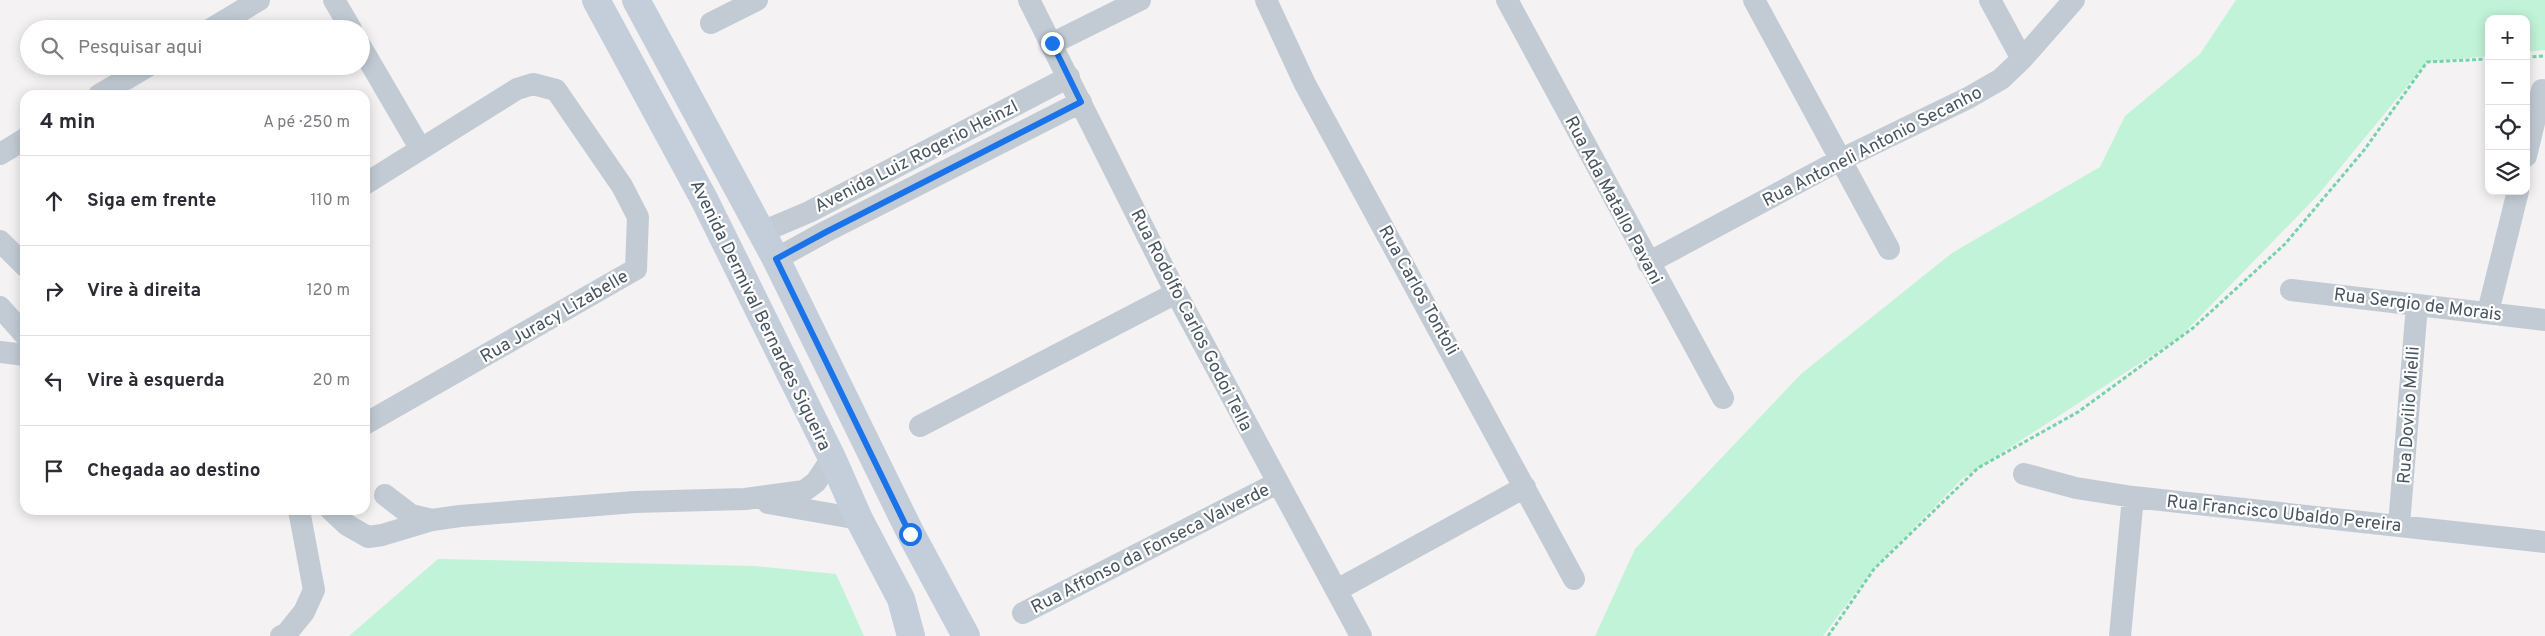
<!DOCTYPE html>
<html lang="pt">
<head>
<meta charset="utf-8">
<style>
	:root { --surface:#fff; --page:#f7f7f7; --text:#2b2b33; --muted:#7c7c81; --line:#e1e1e2 }
	body { margin:0; font-family:Overpass,sans-serif; background:var(--page); color:var(--text) }
	.controls { position:absolute; right:15px; top:15px; display:grid; overflow:hidden; border-radius:10px; box-shadow:0 2px 12px #0003 }
	.controls button { width:45px; height:45px; display:grid; place-items:center; padding:0; border:0; border-bottom:1px solid var(--line); background:var(--surface); color:var(--text); font:25px sans-serif }
	.stop { position:absolute; width:15px; height:15px; margin:-11px; border:4px solid #1a73e8; border-radius:50%; background:#fff }
	.stop.end { background:#1a73e8; border-color:#fff; box-shadow:0 1px 5px #0008 }
	.list { margin:0; padding:0; list-style:none }
	h2 { display:flex; justify-content:space-between; align-items:center; height:65px; margin:0; padding:0 20px; font-size:21px }
	h2 small { font-size:16px; font-weight:400; color:var(--muted) }
	.list li { display:grid; grid-template-columns:32px 1fr auto; gap:15px; align-items:center; box-sizing:border-box; height:90px; padding:0 20px; border-top:1px solid var(--line) }
	.list b { display:block; font-size:19px; white-space:nowrap }
	.list em { font-size:16px; font-style:normal; color:var(--muted) }
	.icon { flex:none; width:28px; height:28px; fill:none; stroke:currentColor; stroke-width:2; stroke-linecap:round; stroke-linejoin:round }
	.map { position:relative; flex:none; width:2545px; height:636px; overflow:hidden }
	.search { position:absolute; background:var(--surface); box-shadow:0 2px 12px #0003; left:20px; top:20px; width:350px; height:55px; display:flex; align-items:center; gap:12px; box-sizing:border-box; padding:0 18px; border-radius:28px; color:var(--muted); font-size:19px }
	.panel { position:absolute; background:var(--surface); box-shadow:0 2px 12px #0003; left:20px; top:90px; width:350px; height:425px; border-radius:15px }
	.map>svg:first-child { display:block }
	.green { fill:#c0f3d7 }
	.lines { fill:none; stroke-linecap:round; stroke-linejoin:round }
	.path { stroke:#75d3ab; stroke-width:3; stroke-dasharray:4 2.5; stroke-linecap:butt }
	.minor { stroke:#c2cbd4; stroke-width:22 }
	.secondary { stroke:#c4cedb; stroke-width:28 }
	.route { stroke:#1a73e8; stroke-width:6 }
	.labels { text-anchor:middle; stroke-width:4.5; stroke-linejoin:round; paint-order:stroke }
	.street-label { font-size:18px; fill:#485461; stroke:#fff }
</style>
</head>
<body>
<div class="map">
<svg width="2545" height="636" viewBox="0 0 2545 636">
	<rect width="100%" height="100%" fill="#f4f2f2"/>
	<path class="green" d="M2236,0H2545V50L2526,52V19H2489V56L2427,62L2317,196L2180,337L1963,478L1874,568L1823,636H1595L1635,549L1801,374L1952,253L2100,167L2125,116L2200,54Z
		M438,559L754,566L836,574L864,636H349Z"/>
	<g class="lines">
		<path class="path" d="M2526,57L2545,56
			M1828,636L1874,569L1978,468L2078,412L2193,328L2285,244L2365,149L2427,62L2489,59"/>
		<path class="minor" d="M334,0L351,29
			M1029,0L1176,293L1361,636
			M1266,0L1305,84L1574,579
			M1507,0L1723,398
			M1754,0L1889,249
			M1990,0L2022,59
			M711,23L757,0
			M211,29L259,0
			M1053,43L1140,0
			M361,47L420,148
			M99,95L148,66
			M0,154L25,139
			M2526,156L2542,90
			M365,184L517,89L533,84L556,90L622,186L638,217L636,269L365,424
			M762,232L809,212L1069,77
			M0,241L25,266
			M776,259L825,232L1081,102
			M1648,263L1840,160L1968,98L2001,79L2022,59L2074,0
			M2291,290L2545,320
			M0,307L25,335
			M2488,312L2518,191
			M0,352L25,355
			M920,426L1176,293
			M2024,474L2076,488L2133,497L2545,542
			M385,495L411,515L432,520
			M768,503L859,519
			M331,510L347,525L368,537L382,535L432,520L460,516L635,502L745,499L804,491L816,482L832,458
			M2399,525L2417,305
			M1337,590L1525,487
			M1023,613L1277,483
			M281,636L287,633L304,612L314,590L299,510
			M2120,636L2133,497"/>
		<path class="secondary" d="M596,0L704,199L832,458L859,519L901,599L911,636
			M636,0L776,259L911,534L966,636"/>
	</g>
	<g class="lines">
		<path class="route" d="M910,534L776,259L826,232L1081,102L1052,43"/>
	</g>
	<g class="labels">
		<g class="street-label">
			<text transform="translate(1872 146) rotate(-27)" y="6">Rua Antoneli Antonio Secanho</text>
			<text transform="translate(916 156) rotate(-27)" y="6">Avenida Luiz Rogerio Heinzl</text>
			<text transform="translate(1614 200) rotate(62)" y="6">Rua Ada Matallo Pavani</text>
			<text transform="translate(1419 290) rotate(61)" y="6">Rua Carlos Tontoli</text>
			<text transform="translate(2418 304) rotate(7)" y="6">Rua Sergio de Morais</text>
			<text transform="translate(761 315) rotate(64)" y="6">Avenida Dermival Bernardes Siqueira</text>
			<text transform="translate(554 316) rotate(-30)" y="6">Rua Juracy Lizabelle</text>
			<text transform="translate(1192 320) rotate(63)" y="6">Rua Rodolfo Carlos Godoi Tella</text>
			<text transform="translate(2408 415) rotate(-86)" y="6">Rua Dovilio Mielli</text>
			<text transform="translate(2284 513) rotate(6)" y="6">Rua Francisco Ubaldo Pereira</text>
			<text transform="translate(1150 548) rotate(-27)" y="6">Rua Affonso da Fonseca Valverde</text>
		</g>
	</g>
</svg>
<div class="controls">
<button>+</button>
<button>−</button>
<button><svg class="icon" aria-label="locate" viewBox="0 0 24 24"><circle cx="12" cy="12" r="6"/><path d="M12 2v4M12 18v4M2 12h4M18 12h4"/></svg></button>
<button><svg class="icon" aria-label="layers" viewBox="0 0 24 24"><path d="M12 4l9 5-9 5-9-5zM3 14l9 5 9-5"/></svg></button>
</div>
<div class="stop" style="left:910px;top:534px"></div>
<div class="stop end" style="left:1052px;top:43px"></div>
<div class="search"><svg class="icon" aria-label="search" viewBox="0 0 24 24"><circle cx="10" cy="10" r="6"/><path d="M15 15l6 6"/></svg>Pesquisar aqui</div>
<section class="panel">
<h2>4 min<small>A pé · 250 m</small></h2>
<ul class="list">
<li><svg class="icon" aria-label="ahead" viewBox="0 0 24 24"><path d="M12 20V5M6 11l6-6 6 6"/></svg><div><b>Siga em frente</b></div><em>110 m</em></li>
<li><svg class="icon" aria-label="right" viewBox="0 0 24 24"><path d="M7 20v-9h11M14 6l5 5-5 5"/></svg><div><b>Vire à direita</b></div><em>120 m</em></li>
<li><svg class="icon" aria-label="left" viewBox="0 0 24 24"><path d="M17 20v-9H6M10 6l-5 5 5 5"/></svg><div><b>Vire à esquerda</b></div><em>20 m</em></li>
<li><svg class="icon" aria-label="arrive" viewBox="0 0 24 24"><path d="M6 21V4h12l-3 4 3 4H6"/></svg><div><b>Chegada ao destino</b></div></li>
</ul>
</section>
</div>
</body>
</html>
